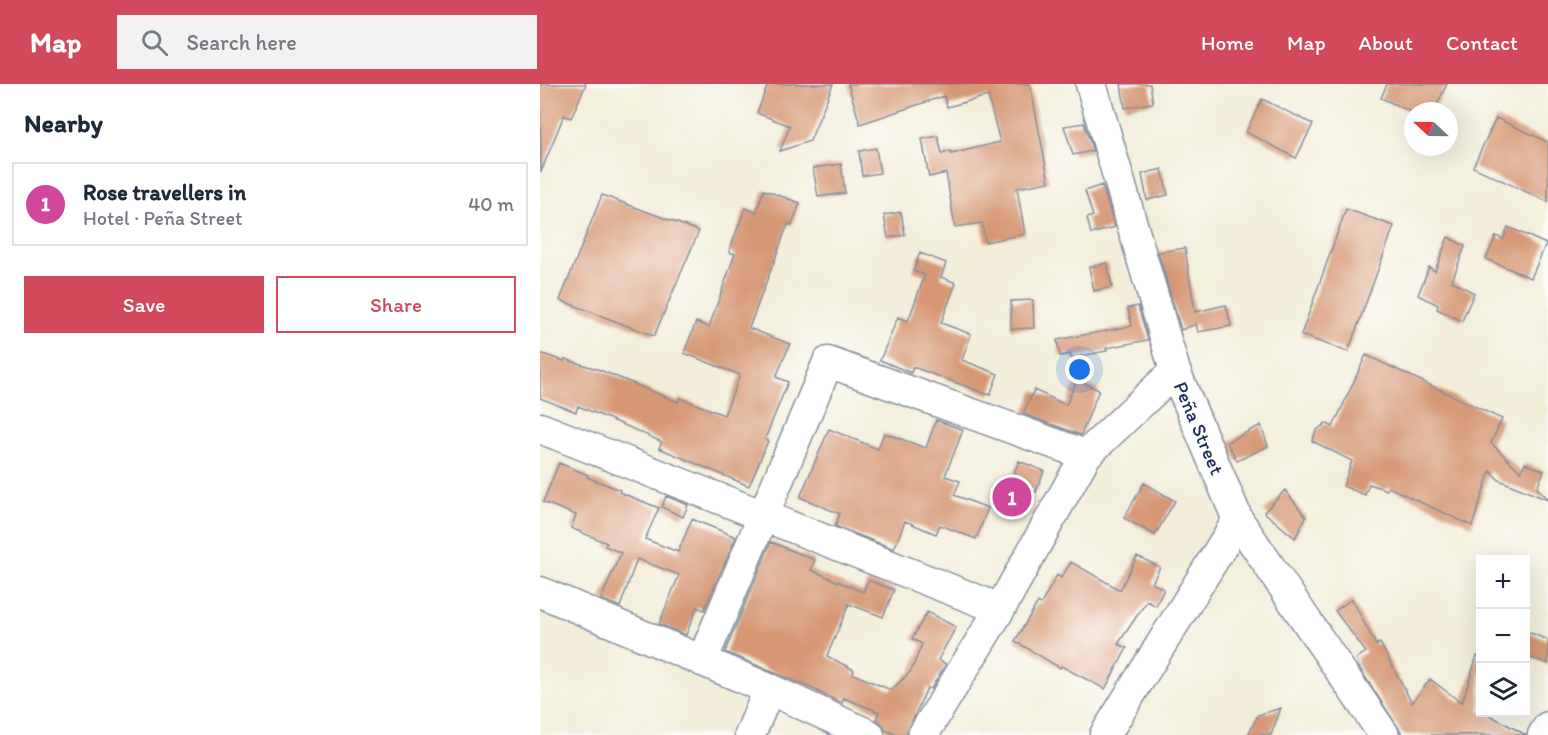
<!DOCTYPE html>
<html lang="en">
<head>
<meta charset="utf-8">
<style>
	:root { --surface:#fff; --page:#f2f2f3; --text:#1f2937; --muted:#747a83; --line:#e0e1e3; --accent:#d1495b }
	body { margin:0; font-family:Itim,sans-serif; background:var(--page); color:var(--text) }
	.controls { position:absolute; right:18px; bottom:18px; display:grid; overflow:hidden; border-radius:0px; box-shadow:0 6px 24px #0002 }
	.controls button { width:54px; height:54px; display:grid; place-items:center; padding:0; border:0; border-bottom:2px solid var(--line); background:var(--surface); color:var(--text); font:30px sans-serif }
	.compass { position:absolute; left:864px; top:18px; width:54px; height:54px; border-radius:50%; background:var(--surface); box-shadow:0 6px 24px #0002; rotate:292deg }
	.you { position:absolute; left:540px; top:286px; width:21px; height:21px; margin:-15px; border:4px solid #fff; border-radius:50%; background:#1a73e8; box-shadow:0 0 0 9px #1a73e833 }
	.badge { display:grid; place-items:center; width:39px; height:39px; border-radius:50%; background:var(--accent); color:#fff; font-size:20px; font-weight:700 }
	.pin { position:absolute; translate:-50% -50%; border:3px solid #fff; box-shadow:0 2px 6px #0006 }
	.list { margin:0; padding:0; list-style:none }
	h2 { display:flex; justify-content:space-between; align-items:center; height:78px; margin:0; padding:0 24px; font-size:26px }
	h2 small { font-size:20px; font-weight:400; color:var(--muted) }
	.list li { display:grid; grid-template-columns:39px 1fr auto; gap:18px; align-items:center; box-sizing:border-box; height:84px; margin:0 12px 12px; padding:0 12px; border:2px solid var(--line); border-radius:0px }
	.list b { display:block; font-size:22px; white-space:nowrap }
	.list p { margin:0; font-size:20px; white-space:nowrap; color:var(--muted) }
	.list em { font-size:20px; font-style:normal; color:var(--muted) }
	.actions { display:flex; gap:12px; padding:18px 24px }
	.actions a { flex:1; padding:14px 0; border:2px solid var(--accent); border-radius:0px; text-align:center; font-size:21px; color:var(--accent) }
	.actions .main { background:var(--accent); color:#fff }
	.icon { flex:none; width:33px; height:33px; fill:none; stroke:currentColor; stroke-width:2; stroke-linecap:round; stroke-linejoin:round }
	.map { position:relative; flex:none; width:1008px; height:651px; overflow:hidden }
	header { display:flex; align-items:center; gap:36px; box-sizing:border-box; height:84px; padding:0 30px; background:var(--accent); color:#fff }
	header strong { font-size:28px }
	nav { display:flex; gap:33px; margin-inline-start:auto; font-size:21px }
	.search { width:420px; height:54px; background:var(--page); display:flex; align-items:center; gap:15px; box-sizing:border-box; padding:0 21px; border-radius:0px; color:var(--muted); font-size:22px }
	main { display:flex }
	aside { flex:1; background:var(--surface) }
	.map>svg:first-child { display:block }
	.building { fill:#d69775 }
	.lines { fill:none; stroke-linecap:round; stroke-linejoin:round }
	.minor-casing { stroke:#868e9c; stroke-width:33 }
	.minor { stroke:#fff; stroke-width:30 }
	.labels { text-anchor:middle; stroke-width:4.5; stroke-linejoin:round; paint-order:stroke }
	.street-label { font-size:20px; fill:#1b2f5e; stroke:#fdfcf7 }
</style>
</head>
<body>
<header>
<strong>Map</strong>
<div class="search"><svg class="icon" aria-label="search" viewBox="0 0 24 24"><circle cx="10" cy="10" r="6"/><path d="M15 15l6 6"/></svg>Search here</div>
<nav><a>Home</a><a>Map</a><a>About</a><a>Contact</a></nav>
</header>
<main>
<aside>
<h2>Nearby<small></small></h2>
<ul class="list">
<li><span class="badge" style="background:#d1479c">1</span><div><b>Rose travellers in</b><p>Hotel · Peña Street</p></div><em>40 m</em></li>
</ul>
<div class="actions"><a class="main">Save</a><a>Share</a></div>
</aside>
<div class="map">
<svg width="1008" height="651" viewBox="0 0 1008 651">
	<rect width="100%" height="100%" fill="#fdfcf7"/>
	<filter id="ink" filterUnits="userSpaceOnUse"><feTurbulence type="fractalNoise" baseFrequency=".0167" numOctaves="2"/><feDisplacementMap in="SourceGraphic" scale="12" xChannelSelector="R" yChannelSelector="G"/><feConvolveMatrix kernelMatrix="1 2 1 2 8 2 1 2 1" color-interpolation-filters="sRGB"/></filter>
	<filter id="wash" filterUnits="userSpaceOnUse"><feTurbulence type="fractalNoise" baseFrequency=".008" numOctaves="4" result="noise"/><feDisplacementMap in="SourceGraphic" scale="24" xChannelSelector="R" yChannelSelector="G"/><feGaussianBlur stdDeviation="1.35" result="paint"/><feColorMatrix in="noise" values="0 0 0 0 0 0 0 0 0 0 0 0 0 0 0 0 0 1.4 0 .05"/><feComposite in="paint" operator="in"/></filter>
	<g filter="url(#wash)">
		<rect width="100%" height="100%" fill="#f2eeda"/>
		<g id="blocks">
			<path class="building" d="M0,0H46L31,34L24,31L1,88Z
				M228,0H293L270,57L240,67L250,42L217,29Z
				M308,0H490L509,98L477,104L485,150L445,158L442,139L415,143L406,89L389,93L382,55L398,52L402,70L410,67L411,70L460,58L448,12L407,23L404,12L320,40Z
				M581,0H610L613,19L585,24Z
				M847,0H907L894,27H869L841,14Z
				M722,15L773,40L756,74L706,48Z
				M956,34L1008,58V118L933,83Z
				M544,39L553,67L533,71L524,42Z
				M336,64L340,89L322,92L319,67Z
				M301,80L305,109L278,113L273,84Z
				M622,85L628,111L607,116L602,90Z
				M562,101L575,143L551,150L547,134L553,132L545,107Z
				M224,106L260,119L252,141L248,140L209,244L250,260L236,293L248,298L225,355L228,357L209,402L119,364L122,358L84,341L38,322L36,328L0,314V269L24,277L25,275L60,286L138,318L140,314L184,331L200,291L144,269L156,238L169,243L195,170L189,168L205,124L216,128Z
				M62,111L159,147L114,252L20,216Z
				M806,125L854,142L808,268L761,251Z
				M361,128L365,151L348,154L344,131Z
				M968,143L1006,160L991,194L946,175L956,152L963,155Z
				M908,153L925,162L912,197L934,209L922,237L897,225L898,221L878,211L889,183L895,187Z
				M645,164L655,228L686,221L691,242L658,248L656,240L641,246L618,168Z
				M380,169L406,179L401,193L416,199L401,239L431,250L422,276L458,290L450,311L373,283L371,289L340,276L358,233L368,237L385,191L373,187Z
				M567,179L572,203L554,207L549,183Z
				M493,216L494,244L471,245V217Z
				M598,222L608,256L566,264L567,267L531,274L530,270L520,272L517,256L592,242L588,224Z
				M826,271L962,335L951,359L981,388L985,379L1004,387L997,404L1008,416L959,396L950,387L932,442L848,403L847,406L829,400L825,411L803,402L812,377L772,357L776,347L786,339L793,343Z
				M537,296L559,306L541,351L483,330L494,306L526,321Z
				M396,336L423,346L405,392L420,397L414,411L448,424L436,455L400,441L396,450L365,437L354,465L295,442L300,430L260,413L289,345L338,365L344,349L386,364Z
				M721,341L728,362L697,377L687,358Z
				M479,377L504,387L496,408L470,398Z
				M19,379L48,391L47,393L80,406L79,408L119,424L105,455L138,468L152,435L196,453L164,526L157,523L146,551L119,540L139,491L97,475L80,523L61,515L81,469L65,462L67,459L31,444L36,431L3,418Z
				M604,399L635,417L615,451L584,434Z
				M745,406L766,433L755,454L724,428Z
				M126,412L148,421L143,433L122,423Z
				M231,458L275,476L271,486L323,508L328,496L354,506L343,533L309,520L287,572L314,586L313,590L351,606L371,587L382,560L372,555L387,528L416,543L398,576L406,580L391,605L387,604L366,651H357L345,646L343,641L336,635L339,628L304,614L302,619L278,608V607L185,568Z
				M597,472L620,483L612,499L624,505L616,522L607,517L578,560L587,564L565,605L521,582L520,584L475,557L498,518L501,520L517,491L521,494L531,478L580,506Z
				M812,515L836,561L840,559L872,619L890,595L922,619L937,572L940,573V628H944L986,651H863L818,582L817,574L826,568L795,527Z
				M986,547L1008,556V580L986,572Z
				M741,624L731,651H708L718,631Z"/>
		</g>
	</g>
	<g filter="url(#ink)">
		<use href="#blocks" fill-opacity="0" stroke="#868e9c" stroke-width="1.5"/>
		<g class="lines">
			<defs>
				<path id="minor" d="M551,0L635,287L698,436L844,651
					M0,344L460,525
					M0,508L229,605L210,651
					M162,577L288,278L546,371
					M229,605L329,651
					M383,651L460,525L546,371L635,287
					M565,651L698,436
					M1003,651L1008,643"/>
			</defs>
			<use href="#minor" class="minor-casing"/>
			<use href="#minor" class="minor"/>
		</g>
	</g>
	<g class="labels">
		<g class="street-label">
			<text transform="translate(659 344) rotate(67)" y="7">Peña Street</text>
		</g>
	</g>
</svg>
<div class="controls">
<button>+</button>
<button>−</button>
<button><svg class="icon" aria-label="layers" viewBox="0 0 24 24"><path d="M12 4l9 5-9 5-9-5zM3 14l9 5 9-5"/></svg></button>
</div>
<svg class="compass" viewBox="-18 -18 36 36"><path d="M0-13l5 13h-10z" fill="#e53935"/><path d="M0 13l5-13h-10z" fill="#747a83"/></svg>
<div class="you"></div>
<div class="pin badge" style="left:472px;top:413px;background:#d1479c">1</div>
</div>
</main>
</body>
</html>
